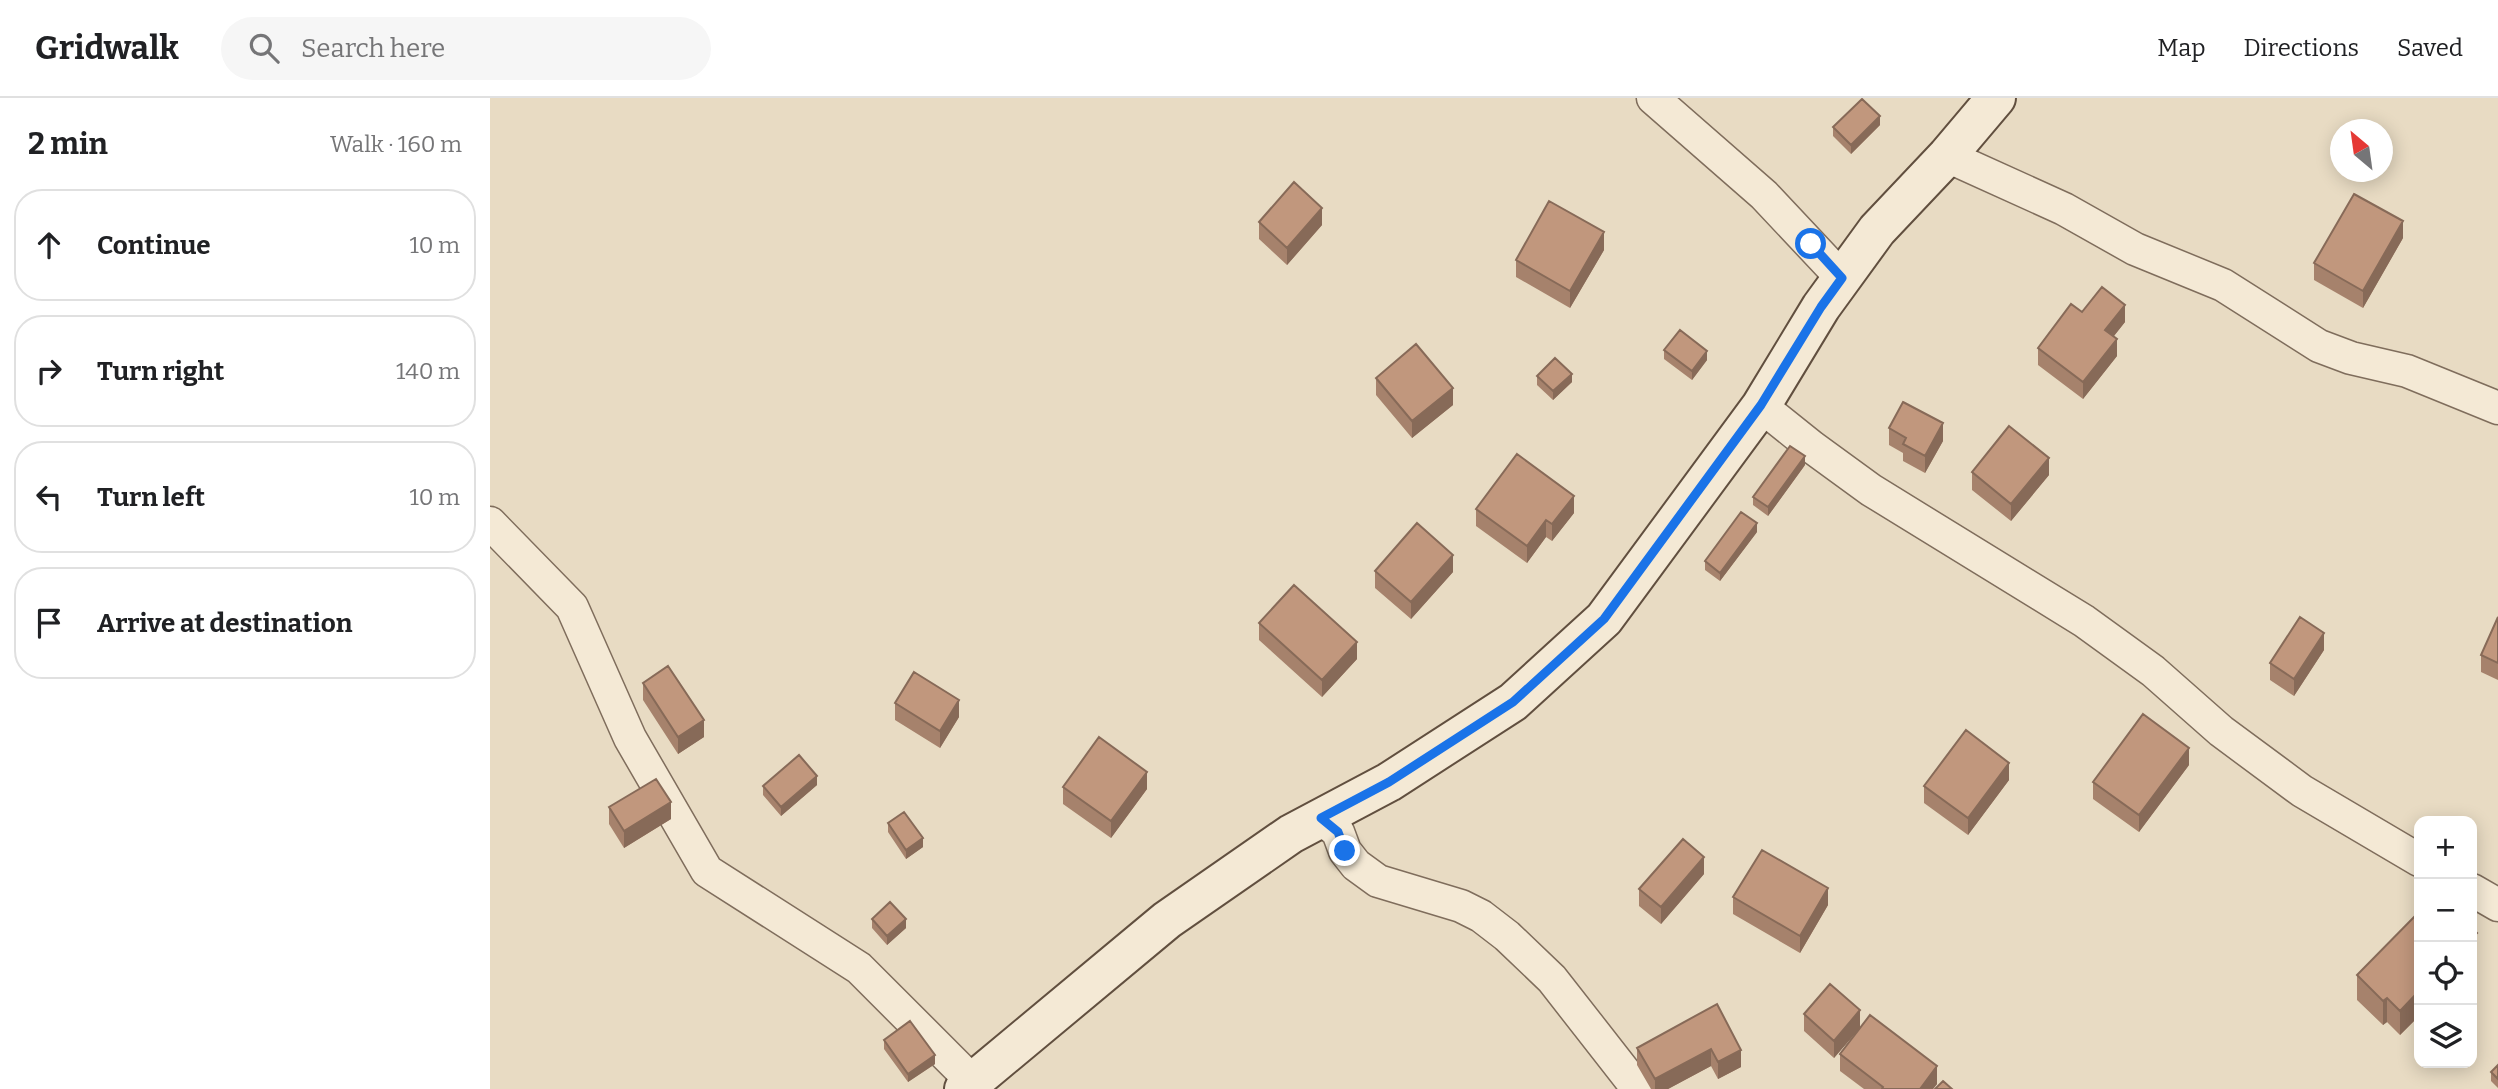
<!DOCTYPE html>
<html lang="en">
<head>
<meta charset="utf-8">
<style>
	:root { --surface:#fff; --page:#f6f6f6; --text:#202124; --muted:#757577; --line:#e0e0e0 }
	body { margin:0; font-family:Bitter,serif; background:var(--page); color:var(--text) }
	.controls { position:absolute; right:21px; bottom:21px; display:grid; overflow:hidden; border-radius:14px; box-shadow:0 4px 18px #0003 }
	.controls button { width:63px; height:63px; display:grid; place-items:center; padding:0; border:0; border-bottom:2px solid var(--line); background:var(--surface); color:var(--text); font:35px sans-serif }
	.compass { position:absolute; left:1840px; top:21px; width:63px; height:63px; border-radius:50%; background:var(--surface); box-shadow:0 4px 18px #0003; rotate:331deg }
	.stop { position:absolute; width:21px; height:21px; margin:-16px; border:5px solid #1a73e8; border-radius:50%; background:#fff }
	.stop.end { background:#1a73e8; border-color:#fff; box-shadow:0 2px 7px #0008 }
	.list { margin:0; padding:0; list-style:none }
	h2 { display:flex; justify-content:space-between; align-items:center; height:91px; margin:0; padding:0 28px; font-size:30px }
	h2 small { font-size:23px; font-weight:400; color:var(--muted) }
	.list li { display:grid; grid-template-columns:46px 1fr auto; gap:21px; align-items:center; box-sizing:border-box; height:112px; margin:0 14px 14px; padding:0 14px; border:2px solid var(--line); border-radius:28px }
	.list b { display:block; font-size:26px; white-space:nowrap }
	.list em { font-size:23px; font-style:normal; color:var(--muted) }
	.icon { flex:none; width:38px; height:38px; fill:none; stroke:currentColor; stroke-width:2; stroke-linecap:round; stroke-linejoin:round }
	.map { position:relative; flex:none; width:2008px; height:991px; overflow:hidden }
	header { display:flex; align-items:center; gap:42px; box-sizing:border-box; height:98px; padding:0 35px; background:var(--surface); border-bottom:2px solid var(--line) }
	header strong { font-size:33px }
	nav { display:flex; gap:38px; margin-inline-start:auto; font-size:24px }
	.search { width:490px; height:63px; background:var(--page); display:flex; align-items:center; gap:18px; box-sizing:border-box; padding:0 24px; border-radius:38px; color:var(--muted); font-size:26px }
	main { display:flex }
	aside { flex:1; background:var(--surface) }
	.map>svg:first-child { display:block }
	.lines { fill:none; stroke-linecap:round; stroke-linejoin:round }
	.street-casing { stroke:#7f6d5c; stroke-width:35 }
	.secondary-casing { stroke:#614f3f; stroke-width:42 }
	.street { stroke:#f4e9d5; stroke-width:32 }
	.secondary { stroke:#f4e9d5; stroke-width:38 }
	.wall { fill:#a6826c }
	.shaded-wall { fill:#876a58 }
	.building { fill:#c1977d; stroke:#876a58; stroke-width:2 }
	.route { stroke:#1a73e8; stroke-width:9 }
</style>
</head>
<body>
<header>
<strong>Gridwalk</strong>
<div class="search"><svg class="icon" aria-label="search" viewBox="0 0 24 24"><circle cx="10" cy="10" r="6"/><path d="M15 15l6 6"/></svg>Search here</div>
<nav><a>Map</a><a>Directions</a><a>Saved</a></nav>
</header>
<main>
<aside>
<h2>2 min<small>Walk · 160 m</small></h2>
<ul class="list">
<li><svg class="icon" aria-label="ahead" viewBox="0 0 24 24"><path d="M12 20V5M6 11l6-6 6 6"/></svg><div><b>Continue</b></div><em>10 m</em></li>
<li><svg class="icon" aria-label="right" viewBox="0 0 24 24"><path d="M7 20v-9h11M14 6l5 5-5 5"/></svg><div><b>Turn right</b></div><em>140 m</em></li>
<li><svg class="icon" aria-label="left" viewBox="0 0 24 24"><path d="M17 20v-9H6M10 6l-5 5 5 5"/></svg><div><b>Turn left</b></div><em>10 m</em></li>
<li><svg class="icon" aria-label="arrive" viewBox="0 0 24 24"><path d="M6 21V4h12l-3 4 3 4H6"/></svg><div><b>Arrive at destination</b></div></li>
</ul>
</aside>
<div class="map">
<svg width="2008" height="991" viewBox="0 0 2008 991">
	<rect width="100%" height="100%" fill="#e8dbc3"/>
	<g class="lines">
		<defs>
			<path id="street" d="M1163,0L1274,97L1352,180
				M1457,58L1574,111L1645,151L1733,187L1829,248L1861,260L1917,273L2008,310
				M1271,308L1322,349L1381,392L1594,523L1663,573L1731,633L1812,693L1929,762
				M0,425L82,509L140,640L217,773L369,870L482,983
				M831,720L848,734L855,753L866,767L888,783L971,808L991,818L1017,838L1062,881L1148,991
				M1982,792L2008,807"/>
			<path id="secondary" d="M474,991L677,822L801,736L899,684L1023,604L1114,521L1271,308L1331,209L1387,132L1457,58L1506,0"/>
		</defs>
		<use href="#street" class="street-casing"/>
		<use href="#secondary" class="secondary-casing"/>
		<use href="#street" class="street"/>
		<use href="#secondary" class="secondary"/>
	</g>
	<path class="wall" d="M1390,27L1361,56L1343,38V29Z
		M769,124L832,127L797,167L769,141Z
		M1913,140L1873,210L1824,182V165Z
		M1114,152L1080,210L1026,179V162Z
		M1592,214L1635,224L1624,238L1627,258L1593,301L1548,267V250Z
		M1174,252L1217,262L1202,282L1174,261Z
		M1047,278L1082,284L1063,302L1047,287Z
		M886,280L963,307L922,340L886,297Z
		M1399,330L1453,343L1435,375L1413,363V355L1399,347Z
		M1315,367L1278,418L1263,407V399Z
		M1482,374L1559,377L1521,423L1482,392Z
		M986,411L1084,415L1062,443L1056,439L1037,465L986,428Z
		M1267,434L1230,483L1215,472V463Z
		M885,473L963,474L921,521L885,490Z
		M2008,519V582L1991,574V557Z
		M769,525L867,561L832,599L769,542Z
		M1834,552L1804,598L1780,582V565Z
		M153,585L214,639L188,656L153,602Z
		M405,605L469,619L450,650L405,622Z
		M1699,667L1649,734L1603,701V684Z
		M1519,682L1478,737L1434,705V688Z
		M327,687L291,718L273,697V688Z
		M573,689L657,691L621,740L573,706Z
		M119,709L181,721L134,750L119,726Z
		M398,725L433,749L416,761L398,734Z
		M1214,776L1171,826L1149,808V791Z
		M1243,799L1338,807L1310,855L1243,816Z
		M1929,814V918L1910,937L1897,924L1893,927L1867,902V877Z
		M382,821L416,830L397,847L382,830Z
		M1227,906L1251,969L1228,981L1221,968L1178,991H1161L1147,967V950Z
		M1314,916L1370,929L1447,986L1443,991H1374L1350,973V956L1367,933L1344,960L1314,933Z
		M394,942L445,966L418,984L394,951Z
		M2008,967V990L2001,983V974Z"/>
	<path class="shaded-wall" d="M1390,18V27L1361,56V47Z
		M832,110V127L797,167V150Z
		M1913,123V140L1873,210V193Z
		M1114,134V152L1080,210V193Z
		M1635,207V224L1615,249V232Z
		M1627,241V258L1593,301V284Z
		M1217,253V262L1202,282V273Z
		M1082,276V284L1063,302V293Z
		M963,290V307L922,340V323Z
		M1453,325V343L1435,375V358Z
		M1315,358V367L1278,418V409Z
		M1559,360V377L1521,423V406Z
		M1084,398V415L1062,443V426Z
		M1056,422V439L1037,465V448Z
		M1267,425V434L1230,483V475Z
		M963,457V474L921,521V504Z
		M1834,535V552L1804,598V581Z
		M867,544V561L832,599V582Z
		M469,602V619L450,650V633Z
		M214,622V639L188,656V639Z
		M1699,650V667L1649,734V717Z
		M1519,665V682L1478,737V720Z
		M657,674V691L621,740V723Z
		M327,678V687L291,718V709Z
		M181,704V721L134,750V733Z
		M433,740V749L416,761V752Z
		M1214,759V776L1171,826V809Z
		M1338,790V807L1310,855V838Z
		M1982,817V840L1987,835V859L1982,865Z
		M416,821V830L397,847V838Z
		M1929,893V918L1910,937V913Z
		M1897,900V924L1893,927V903Z
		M1370,912V930L1344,960V943Z
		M1221,951V968L1178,991H1165V981Z
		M1251,952V969L1228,981V964Z
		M445,957V966L418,984V976Z
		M1447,968V986L1443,991H1430Z"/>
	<path class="building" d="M1372,1L1390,18L1361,47L1343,29Z
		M804,84L832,110L797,150L769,124Z
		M1864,96L1913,123L1873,193L1824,165Z
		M1059,103L1114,134L1080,193L1026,162Z
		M1612,189L1635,207L1615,232L1627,241L1593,284L1548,250L1581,206L1592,214Z
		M1190,232L1217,253L1202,273L1174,252Z
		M926,246L963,290L922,323L886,280Z
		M1065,260L1082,276L1063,293L1047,278Z
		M1413,304L1453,325L1435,358L1413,346L1416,340L1399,330Z
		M1519,328L1559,360L1521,406L1482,374Z
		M1300,348L1315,358L1278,409L1263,399Z
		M1027,356L1084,398L1062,426L1056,422L1037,448L986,411Z
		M1251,414L1267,425L1230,475L1215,463Z
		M927,425L963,457L921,504L885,473Z
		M804,487L867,544L832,582L769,525Z
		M1810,519L1834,535L1804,581L1780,565Z
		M2008,519V565L1991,557Z
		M178,568L214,622L188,639L153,585Z
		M424,574L469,602L450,633L405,605Z
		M1653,616L1699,650L1649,717L1603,684Z
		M1476,632L1519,665L1478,720L1434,688Z
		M609,639L657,674L621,723L573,689Z
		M309,657L327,678L291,709L273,688Z
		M166,681L181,704L134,733L119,709Z
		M414,714L433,740L416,752L398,725Z
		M1193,741L1214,759L1171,809L1149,791Z
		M1272,752L1338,790L1310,838L1243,799Z
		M400,804L416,821L397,838L382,821Z
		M1929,814V893L1910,913L1897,900L1893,903L1867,877Z
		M1982,830L1987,835L1982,840Z
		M1340,886L1370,912L1344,943L1314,916Z
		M1227,906L1251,952L1228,964L1221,951L1165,981L1147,950Z
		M1380,917L1447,968L1430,991H1392L1393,989L1350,956Z
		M420,923L445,957L418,976L394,942Z
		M2008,967V981L2001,974Z
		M1453,983L1462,991H1445Z"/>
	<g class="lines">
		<path class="route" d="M855,753L848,734L831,720L899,684L1023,604L1114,521L1271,307L1331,209L1352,180L1321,146"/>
	</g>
</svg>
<div class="controls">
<button>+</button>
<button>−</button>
<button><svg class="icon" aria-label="locate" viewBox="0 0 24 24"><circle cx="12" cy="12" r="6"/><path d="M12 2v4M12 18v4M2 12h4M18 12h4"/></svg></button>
<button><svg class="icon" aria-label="layers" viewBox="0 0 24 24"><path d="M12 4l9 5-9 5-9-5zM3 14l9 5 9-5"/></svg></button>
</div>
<svg class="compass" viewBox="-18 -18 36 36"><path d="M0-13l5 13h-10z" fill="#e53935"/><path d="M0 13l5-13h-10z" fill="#757577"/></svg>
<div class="stop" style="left:1321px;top:146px"></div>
<div class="stop end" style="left:855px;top:753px"></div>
</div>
</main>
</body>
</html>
